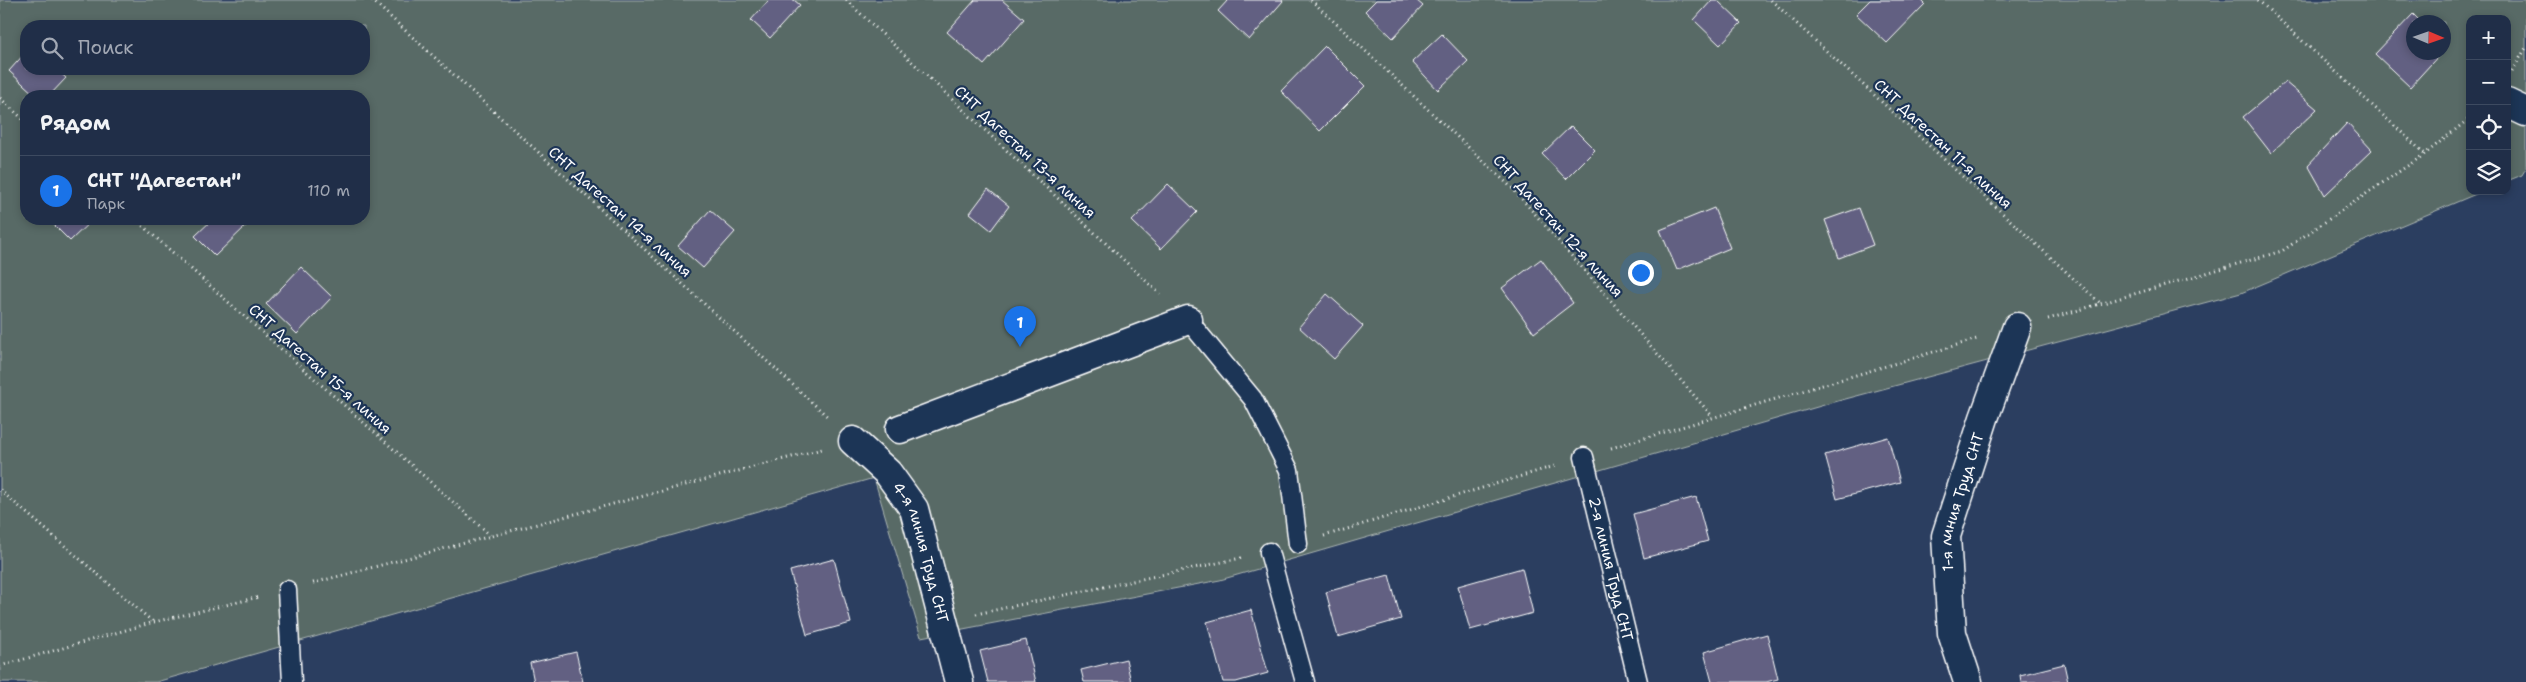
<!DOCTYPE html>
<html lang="ru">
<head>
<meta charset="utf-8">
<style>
	:root { --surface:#202e48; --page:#28364f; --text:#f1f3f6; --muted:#a2a8b4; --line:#3d4a60; --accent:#1a73e8 }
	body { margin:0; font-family:"Shantell Sans",sans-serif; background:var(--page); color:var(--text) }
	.controls { position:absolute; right:15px; top:15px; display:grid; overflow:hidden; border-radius:10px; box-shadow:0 2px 8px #0003 }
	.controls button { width:45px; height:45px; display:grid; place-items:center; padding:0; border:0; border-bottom:1px solid var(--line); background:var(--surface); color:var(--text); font:25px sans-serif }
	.compass { position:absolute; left:2406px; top:15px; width:45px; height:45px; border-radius:50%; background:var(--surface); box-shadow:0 2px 8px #0003; rotate:92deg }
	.you { position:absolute; left:1640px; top:272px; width:18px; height:18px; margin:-12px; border:4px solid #fff; border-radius:50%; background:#1a73e8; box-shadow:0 0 0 8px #1a73e833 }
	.badge { display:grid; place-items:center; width:32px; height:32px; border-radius:50%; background:var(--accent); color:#fff; font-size:16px; font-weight:700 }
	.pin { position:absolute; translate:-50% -41px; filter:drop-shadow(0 1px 2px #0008) }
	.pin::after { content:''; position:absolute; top:26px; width:18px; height:15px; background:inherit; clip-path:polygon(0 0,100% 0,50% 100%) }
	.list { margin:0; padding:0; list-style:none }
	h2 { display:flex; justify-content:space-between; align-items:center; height:65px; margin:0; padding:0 20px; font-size:21px }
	h2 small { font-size:16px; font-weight:400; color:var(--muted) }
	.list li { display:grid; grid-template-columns:32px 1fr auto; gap:15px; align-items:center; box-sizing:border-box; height:70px; padding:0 20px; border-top:1px solid var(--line) }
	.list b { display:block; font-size:19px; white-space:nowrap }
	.list p { margin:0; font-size:16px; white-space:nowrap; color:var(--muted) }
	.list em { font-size:16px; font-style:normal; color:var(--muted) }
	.icon { flex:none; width:28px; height:28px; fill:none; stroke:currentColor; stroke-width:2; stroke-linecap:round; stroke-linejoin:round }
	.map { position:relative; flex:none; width:2526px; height:682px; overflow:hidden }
	.search { position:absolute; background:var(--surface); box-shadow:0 2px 8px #0003; left:20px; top:20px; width:350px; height:55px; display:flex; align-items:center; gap:12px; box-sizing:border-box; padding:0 18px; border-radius:20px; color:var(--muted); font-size:19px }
	.panel { position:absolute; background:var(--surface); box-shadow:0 2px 8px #0003; left:20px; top:90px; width:350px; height:135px; border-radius:20px }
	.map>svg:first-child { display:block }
	.green { fill:#586b66; stroke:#acb5b2; fill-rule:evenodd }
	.building { fill:#626182; stroke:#fff }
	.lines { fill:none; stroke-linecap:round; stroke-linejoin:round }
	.service-casing { stroke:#fff; stroke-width:21 }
	.minor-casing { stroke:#fff; stroke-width:31 }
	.path { stroke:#fff; stroke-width:3; stroke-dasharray:1 4; stroke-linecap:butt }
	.service { stroke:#1d3557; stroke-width:18 }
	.minor { stroke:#1d3557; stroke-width:28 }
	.labels { text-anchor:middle; stroke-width:4.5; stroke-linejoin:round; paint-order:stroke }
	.street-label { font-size:15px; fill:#fff; stroke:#1d3557 }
</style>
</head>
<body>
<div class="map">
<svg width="2526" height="682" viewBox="0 0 2526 682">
	<rect width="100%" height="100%" fill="#2b3e60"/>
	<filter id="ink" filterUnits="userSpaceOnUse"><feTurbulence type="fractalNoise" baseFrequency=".02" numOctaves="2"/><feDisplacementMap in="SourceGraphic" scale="10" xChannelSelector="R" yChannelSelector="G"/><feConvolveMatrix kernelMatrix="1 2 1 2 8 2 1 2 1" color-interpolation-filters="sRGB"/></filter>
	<g filter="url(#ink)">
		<path class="green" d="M0,0H2526V168L2522,175L2507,181V19H2470V191H2483L2241,293L1838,401L1220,580L921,637L874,478L156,682H0ZM2414,22H2444V52H2414ZM26,26H364V69H26ZM26,96H364V219H26Z"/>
		<path class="building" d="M769,0H794L800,5L770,38L751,20Z
			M975,0H1002L1024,19L984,65L947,32Z
			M1228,0H1282L1283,1L1249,40L1218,11Z
			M1376,0H1416L1423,6L1393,38L1365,11Z
			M1712,0H1717L1741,23L1720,45L1694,20Z
			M1870,0H1921L1925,4L1887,43L1856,14Z
			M2413,14L2421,22H2414V52H2442L2410,87L2375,54Z
			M1442,34L1468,61L1438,90L1412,62Z
			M1325,46L1365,86L1320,131L1281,91Z
			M26,52V69H56L66,78L49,96H36L9,71Z
			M2285,82L2317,109L2271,153L2243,117Z
			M2347,123L2372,150L2325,195L2308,165Z
			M1571,126L1595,150L1566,179L1542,154Z
			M1168,184L1197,212L1161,249L1132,221Z
			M988,189L1009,206L991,230L970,213Z
			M1714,208L1730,248L1677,270L1660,230Z
			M1859,208L1873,245L1839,258L1825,220Z
			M710,210L735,232L703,268L678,246Z
			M48,219H93L70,241Z
			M213,219H245L249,223L215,256L195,236Z
			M1541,259L1573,303L1534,333L1502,288Z
			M301,267L332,297L297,334L266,304Z
			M1327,294L1363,326L1334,359L1299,327Z
			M1888,437L1900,482L1837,499L1825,455Z
			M1696,497L1708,541L1644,558L1633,514Z
			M834,559L851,623L807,635L790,571Z
			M1522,568L1533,613L1470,630L1458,586Z
			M1389,575L1401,619L1338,637L1326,592Z
			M1251,610L1268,673L1236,682H1223L1207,622Z
			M1767,634L1778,679L1766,682H1712L1704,652Z
			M1026,640L1036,682H988L980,651Z
			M576,652L583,682H534L530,663Z
			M1126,659L1131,682H1084L1081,670Z
			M2064,664L2068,682H2021L2020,675Z"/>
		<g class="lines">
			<defs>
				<g id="service">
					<path d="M1188,320L1253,399L1289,470L1298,544"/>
					<path id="s1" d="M1584,457L1638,682"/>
					<path d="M1269,552L1305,682"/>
					<path d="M287,590L292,682"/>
				</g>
				<g id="minor">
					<path d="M2507,103L2526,112"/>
					<path d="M900,429L1188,320"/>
					<path id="s2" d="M853,441L888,473L914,509L959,682"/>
					<path id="s3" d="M1968,682L1952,633L1946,536L1984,418L2017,327"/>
				</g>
			</defs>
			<use href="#service" class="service-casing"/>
			<use href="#minor" class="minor-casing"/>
			<path class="path" d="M372,0L829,418
				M846,0L1160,294
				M1311,0L1513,189L1712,416
				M1771,0L2100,303
				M2258,0L2425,154
				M2512,71L2526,48
				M0,98L26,122
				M135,219L490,535
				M2048,319L2282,251L2425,154L2470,118
				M1611,448L1977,339
				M0,490L153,622
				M1324,536L1558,465
				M313,583L822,449
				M976,614L1241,558
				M0,666L154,622L259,597"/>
			<use href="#service" class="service"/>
			<use href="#minor" class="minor"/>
		</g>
	</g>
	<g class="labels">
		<g class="street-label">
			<text transform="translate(1943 144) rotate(43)" y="5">СНТ Дагестан 11-я линия</text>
			<text transform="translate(1025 152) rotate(43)" y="5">СНТ Дагестан 13-я линия</text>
			<text transform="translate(620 212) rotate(42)" y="5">СНТ Дагестан 14-я линия</text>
			<text transform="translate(1558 226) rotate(48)" y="5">СНТ Дагестан 12-я линия</text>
			<text transform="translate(320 369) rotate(42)" y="5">СНТ Дагестан 15-я линия</text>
			<text dy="5" stroke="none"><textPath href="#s3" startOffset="185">1-я линия Труд СНТ</textPath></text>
			<text dy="5" stroke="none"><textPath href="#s2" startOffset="135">4-я линия Труд СНТ</textPath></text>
			<text dy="5" stroke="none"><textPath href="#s1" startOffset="115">2-я линия Труд СНТ</textPath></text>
		</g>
	</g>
</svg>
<div class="controls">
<button>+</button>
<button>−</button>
<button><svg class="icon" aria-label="locate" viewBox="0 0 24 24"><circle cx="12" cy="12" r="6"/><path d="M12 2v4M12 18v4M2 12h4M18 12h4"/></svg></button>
<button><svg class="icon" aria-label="layers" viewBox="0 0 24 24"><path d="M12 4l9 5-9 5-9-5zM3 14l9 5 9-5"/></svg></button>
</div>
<svg class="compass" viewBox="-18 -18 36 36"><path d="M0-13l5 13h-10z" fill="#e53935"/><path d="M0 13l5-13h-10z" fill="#a2a8b4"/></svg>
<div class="you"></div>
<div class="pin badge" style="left:1020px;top:347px">1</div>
<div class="search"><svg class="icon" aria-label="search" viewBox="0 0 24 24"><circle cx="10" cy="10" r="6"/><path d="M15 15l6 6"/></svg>Поиск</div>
<section class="panel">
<h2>Рядом<small></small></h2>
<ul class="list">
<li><span class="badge">1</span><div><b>СНТ &quot;Дагестан&quot;</b><p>Парк</p></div><em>110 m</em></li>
</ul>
</section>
</div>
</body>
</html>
